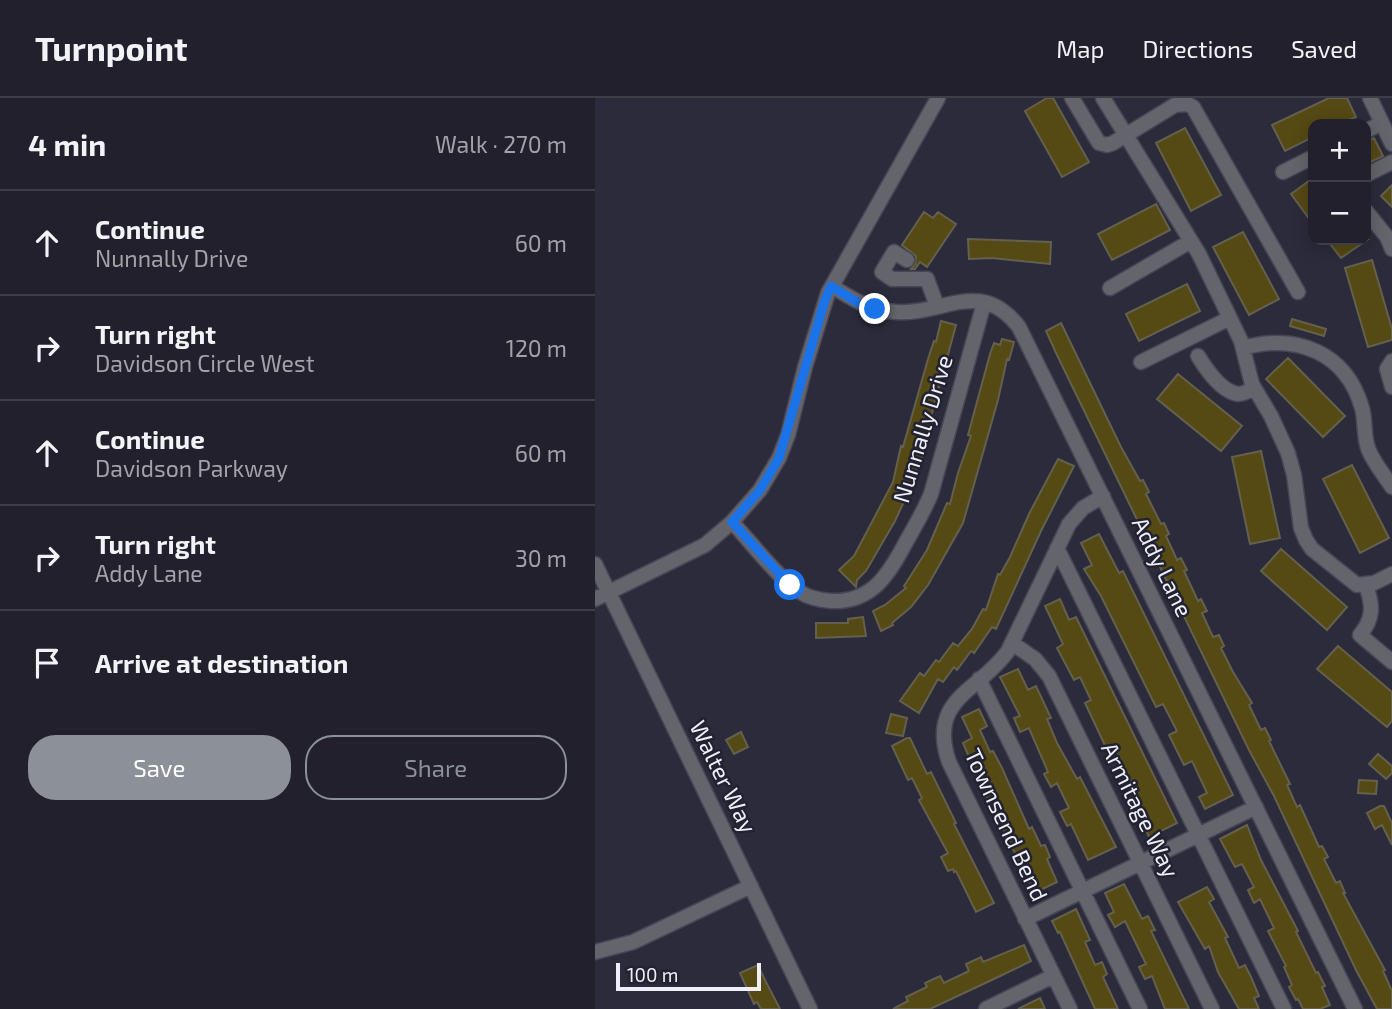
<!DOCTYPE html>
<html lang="en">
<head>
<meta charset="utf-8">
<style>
	:root { --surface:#21202c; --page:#2d2d38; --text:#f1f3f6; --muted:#a2a3a9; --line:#3e3e48; --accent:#8c9099 }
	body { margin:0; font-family:"Exo 2",sans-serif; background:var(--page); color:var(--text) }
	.controls { position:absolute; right:21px; top:21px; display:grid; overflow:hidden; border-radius:14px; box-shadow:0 4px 18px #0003 }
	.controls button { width:63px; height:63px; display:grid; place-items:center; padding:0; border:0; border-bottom:2px solid var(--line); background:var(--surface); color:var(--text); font:35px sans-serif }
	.scale { position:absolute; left:21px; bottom:18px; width:145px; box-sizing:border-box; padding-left:7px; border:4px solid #efeffa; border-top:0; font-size:19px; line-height:24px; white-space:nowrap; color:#efeffa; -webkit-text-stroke:5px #222231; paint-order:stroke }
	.stop { position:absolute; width:21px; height:21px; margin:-16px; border:5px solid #1a73e8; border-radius:50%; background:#fff }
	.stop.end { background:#1a73e8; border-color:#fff; box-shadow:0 2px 7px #0008 }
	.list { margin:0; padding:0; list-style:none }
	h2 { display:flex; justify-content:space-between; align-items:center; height:91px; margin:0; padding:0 28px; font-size:30px }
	h2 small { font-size:23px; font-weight:400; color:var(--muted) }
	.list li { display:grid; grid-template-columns:46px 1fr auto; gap:21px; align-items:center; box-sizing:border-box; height:105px; padding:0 28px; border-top:2px solid var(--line) }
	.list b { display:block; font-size:26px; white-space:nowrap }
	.list p { margin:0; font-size:23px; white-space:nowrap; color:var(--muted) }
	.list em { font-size:23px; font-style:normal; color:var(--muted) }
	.actions { display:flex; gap:14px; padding:21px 28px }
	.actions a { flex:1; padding:16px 0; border:2px solid var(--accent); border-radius:28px; text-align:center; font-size:24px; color:var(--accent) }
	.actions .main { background:var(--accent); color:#fff }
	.icon { flex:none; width:38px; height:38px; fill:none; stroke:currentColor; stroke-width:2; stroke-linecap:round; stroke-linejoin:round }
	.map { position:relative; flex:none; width:797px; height:911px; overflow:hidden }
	header { display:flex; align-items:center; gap:42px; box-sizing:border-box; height:98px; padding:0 35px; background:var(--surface); border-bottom:2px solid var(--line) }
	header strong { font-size:33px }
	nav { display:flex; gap:38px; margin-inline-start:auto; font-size:24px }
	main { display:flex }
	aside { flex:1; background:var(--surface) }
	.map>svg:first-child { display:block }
	.building { fill:#554914; stroke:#64604e; stroke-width:2 }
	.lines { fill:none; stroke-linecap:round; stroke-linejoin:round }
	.minor-casing { stroke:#474656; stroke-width:17 }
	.minor { stroke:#64646c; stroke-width:14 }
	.route { stroke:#1a73e8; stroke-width:9 }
	.labels { text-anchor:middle; stroke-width:5; stroke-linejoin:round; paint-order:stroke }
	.street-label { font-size:23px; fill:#efeffa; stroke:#222231 }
</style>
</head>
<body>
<header>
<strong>Turnpoint</strong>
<nav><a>Map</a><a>Directions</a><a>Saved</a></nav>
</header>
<main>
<aside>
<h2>4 min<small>Walk · 270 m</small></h2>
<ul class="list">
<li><svg class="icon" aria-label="ahead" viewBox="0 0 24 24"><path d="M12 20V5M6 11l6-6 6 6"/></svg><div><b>Continue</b><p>Nunnally Drive</p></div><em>60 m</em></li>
<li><svg class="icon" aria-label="right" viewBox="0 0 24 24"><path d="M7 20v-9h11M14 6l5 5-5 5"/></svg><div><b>Turn right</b><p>Davidson Circle West</p></div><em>120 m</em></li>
<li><svg class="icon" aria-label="ahead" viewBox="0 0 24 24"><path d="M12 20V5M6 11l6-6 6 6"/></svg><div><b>Continue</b><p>Davidson Parkway</p></div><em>60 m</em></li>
<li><svg class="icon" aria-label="right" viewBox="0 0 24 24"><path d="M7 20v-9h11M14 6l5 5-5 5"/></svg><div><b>Turn right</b><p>Addy Lane</p></div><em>30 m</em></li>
<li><svg class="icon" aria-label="arrive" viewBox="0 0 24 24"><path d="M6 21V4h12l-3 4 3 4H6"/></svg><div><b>Arrive at destination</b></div></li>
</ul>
<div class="actions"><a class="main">Save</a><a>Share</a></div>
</aside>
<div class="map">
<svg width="797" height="911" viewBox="0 0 797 911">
	<rect width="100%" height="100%" fill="#2c2b3b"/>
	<path class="building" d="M452,0H458L494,64L467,79L430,13Z
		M734,0H752L761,19L745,26H718V39L690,53L677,27Z
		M590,30L626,97L596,113L561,45Z
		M779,40L788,58L771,66V44Z
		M718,80V126L696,96Z
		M797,87V109L786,98Z
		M561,106L575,132L517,162L503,136Z
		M329,114L338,120L343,114L361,126L332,169L325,164L320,171H316L320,166L321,158L307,147Z
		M648,134L684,201L654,217L618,149Z
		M373,141L456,144L455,166L397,160L374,161Z
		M732,142H772L746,160Z
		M777,162L797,231V242L773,249L750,170Z
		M592,186L605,213L544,243L531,216Z
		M697,221L731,231L729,238L695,228Z
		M346,223L361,227L333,330L326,364H323L318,384L300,423L271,473L262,482L261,489L244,472L259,458L298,384L306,348L308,349L333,261L339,243L341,244Z
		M466,225L526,349L545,383L548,382L554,394L551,396L566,426L569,425L574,436L571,438L582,462L586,460L592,472L589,473L603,503L606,501L612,513L607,515L618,539L624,537L629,548L626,550L638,574L657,605L654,607L666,632L670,630L676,642L674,643L695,686L692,687L702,709L705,707L724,749L727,748L733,759L729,761L741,785L745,783L750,795H748L790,872L788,873L797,893V911H782L761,872L679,698L654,652L462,257L451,233Z
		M407,241L419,244L414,262L412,261L403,302L368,425L333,487L316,509L297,525L298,527L286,533L278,513L290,507L311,490L309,488L332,452L352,405L355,406L363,375L376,338L373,337L395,256L399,245L405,247Z
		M693,260L750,318L728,339L671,281Z
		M583,276L647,328L626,353L562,301Z
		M666,353L685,440L655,446L637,359Z
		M463,361L479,368L446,433L401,531L397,529L379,555L376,553L362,572L359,569L348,584L343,581L324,615L305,603L325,575L329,578L341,562L344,564L358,545L363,548L377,531L388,511L391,512L403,476L405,477L415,459L434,416Z
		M757,367L794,440L765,455L728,381Z
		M504,436L524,475L528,473L638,697L610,711L604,699L612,695L597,663L589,667L574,637L582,633L568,606L561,609L506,498L489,471L497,467L486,445Z
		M686,451L752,509L732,532L666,473Z
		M465,501L474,522L481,519L582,725L554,739L538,704L544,701L534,679L522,654L515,658L490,605L496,602L485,579L479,582L462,550L468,546L450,508Z
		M268,519L271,538L221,540V525H253V521Z
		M743,548L797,594V623L792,629L722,571Z
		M423,571L433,592L441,588L456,620L452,621L462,645L482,681L485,679L521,749L493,762L476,726L472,728L465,714L474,710L462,685L456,689L449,676L453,674L434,630L425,634L419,620L425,618L405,579Z
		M384,611L392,628L385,632L395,654L398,653L407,670L434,731L437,729L446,748L450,747L455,759L452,761L462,784L439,795L429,773L426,774L420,760L422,759L389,694L368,645L377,640L367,619Z
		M296,616L312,620L308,638L291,635Z
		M146,634L153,649L139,656L131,642Z
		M312,640H315L332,676L336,674L361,725L359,726L399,805L381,814L361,773L359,774L358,771L353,773L346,759L353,755L324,702L327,700L317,680L313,682L297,648Z
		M783,656L797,668V675L791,681L774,666Z
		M764,682L782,683L781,696L763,695Z
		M785,708H789L797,725V747L787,727L780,731L772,715Z
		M652,727L666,762L703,833L701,834L721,875L723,874L730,888L727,889L735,907L725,911H708L703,901L701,902L694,889L697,887L689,869L691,868L673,833L679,830L665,801L659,805L653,792L659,789L647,766L640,769L625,741Z
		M529,786L547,821L553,818L560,832L556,833L594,911H570L557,878L550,881L544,869L551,866L530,823L520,829L513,817L519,814L510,795Z
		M612,789L619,801L614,804L633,839L630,840L644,870L650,867L656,879L664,898L659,900L664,911H644L623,874L614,848L610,851L583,804Z
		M481,811L495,842L490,844L500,867L507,864L512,876L508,879L523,911H500L465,834L463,835L457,823Z
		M429,847L436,863L401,880L335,911H298L313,903L311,899L332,889L330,885L345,878L349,885L374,873L371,866L386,859L388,864Z
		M163,867L171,884L185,911H166L162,904L159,906L145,875Z
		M445,900L450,911H423Z"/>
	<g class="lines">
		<defs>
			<path id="minor" d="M477,0L504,45L512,47L518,45L580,7L592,6L598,9L703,194
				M508,0L604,156L646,243L657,286L676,318L693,355L699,377L706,430L711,442L717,451L762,487L779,485L797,476
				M775,0L797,46
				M771,33L787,25
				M688,74L718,59
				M771,77L797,64
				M771,113L792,139L797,151
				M312,162L299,154L287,174L297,181H332L342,208
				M237,188C258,202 277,213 302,214C349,217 385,179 424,229L760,911
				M515,190L596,143
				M648,250C701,235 751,254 767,310C771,324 768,339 774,353C780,366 789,377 797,389
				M603,258C611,271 627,294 643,296C649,296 654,293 659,290
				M797,263L792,271L797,289
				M546,264L635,220
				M137,424C155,443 184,481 205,494C214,500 224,502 236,503C277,505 294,476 311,444C320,428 329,413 336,396L389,205
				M462,450L689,911
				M0,466L215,911
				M771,487C778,508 779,520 765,537L797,564
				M0,501L110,447L137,424L165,392L184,360L193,337L210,269L233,195L343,0
				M417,545L440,561L454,578L617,911
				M384,581L545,911
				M430,821L661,709
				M0,854L38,844L156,788
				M391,911L458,878
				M475,911L354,664C332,600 385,593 413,553L474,426L488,410L508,398"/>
		</defs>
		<use href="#minor" class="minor-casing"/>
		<use href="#minor" class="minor"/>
	</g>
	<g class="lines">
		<path class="route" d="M195,487L137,424L165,392L184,360L229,205L236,188L265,206L280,211"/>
	</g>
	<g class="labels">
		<g class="street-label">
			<text transform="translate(328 331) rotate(-73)" y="8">Nunnally Drive</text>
			<text transform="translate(567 469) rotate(64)" y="8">Addy Lane</text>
			<text transform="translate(128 679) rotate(64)" y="8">Walter Way</text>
			<text transform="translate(545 712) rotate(64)" y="8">Armitage Way</text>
			<text transform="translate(411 727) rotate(65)" y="8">Townsend Bend</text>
		</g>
	</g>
</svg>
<div class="controls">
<button>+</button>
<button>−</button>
</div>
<div class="scale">100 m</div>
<div class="stop" style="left:195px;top:487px"></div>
<div class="stop end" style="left:280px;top:211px"></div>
</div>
</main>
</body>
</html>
